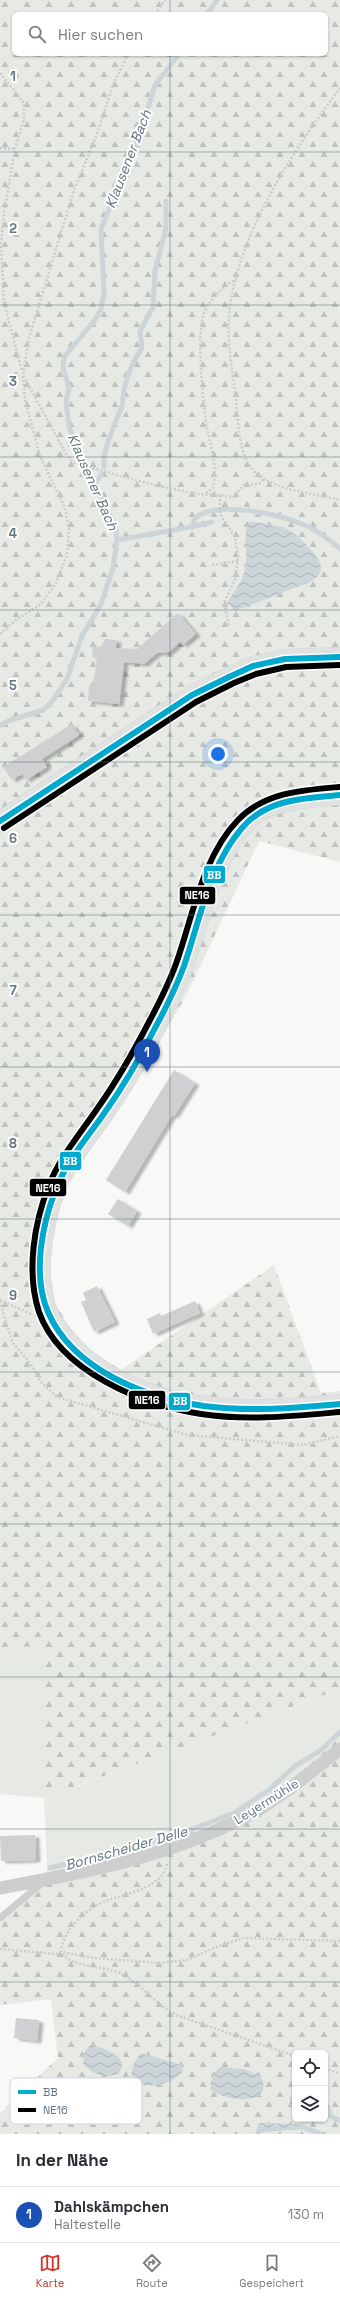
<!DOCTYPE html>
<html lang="de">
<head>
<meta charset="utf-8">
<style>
	:root { --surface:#fff; --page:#f7f7f7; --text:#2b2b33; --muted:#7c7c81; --line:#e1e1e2; --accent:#d93025 }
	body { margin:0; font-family:"Space Grotesk",sans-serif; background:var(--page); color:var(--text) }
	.controls { position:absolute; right:12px; bottom:12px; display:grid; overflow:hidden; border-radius:6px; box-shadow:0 1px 3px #0004 }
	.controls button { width:36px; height:36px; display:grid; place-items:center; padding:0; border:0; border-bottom:1px solid var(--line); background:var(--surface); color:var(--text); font:20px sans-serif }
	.you { position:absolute; left:218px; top:754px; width:14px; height:14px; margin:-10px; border:3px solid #fff; border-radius:50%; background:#1a73e8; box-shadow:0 0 0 6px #1a73e833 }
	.badge { display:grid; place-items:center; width:26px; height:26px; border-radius:50%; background:var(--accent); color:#fff; font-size:13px; font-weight:700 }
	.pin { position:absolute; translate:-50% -33px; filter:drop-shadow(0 1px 2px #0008) }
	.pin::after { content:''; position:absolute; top:21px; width:14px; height:12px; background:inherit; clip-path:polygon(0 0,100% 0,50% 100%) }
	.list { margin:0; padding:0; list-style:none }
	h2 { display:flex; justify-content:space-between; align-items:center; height:52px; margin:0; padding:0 16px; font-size:17px }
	h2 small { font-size:13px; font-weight:400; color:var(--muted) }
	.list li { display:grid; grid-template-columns:26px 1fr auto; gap:12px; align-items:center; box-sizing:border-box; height:56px; padding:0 16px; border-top:1px solid var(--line) }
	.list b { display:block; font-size:15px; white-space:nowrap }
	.list p { margin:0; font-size:13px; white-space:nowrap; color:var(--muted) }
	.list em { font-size:13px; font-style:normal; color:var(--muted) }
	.icon { flex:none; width:22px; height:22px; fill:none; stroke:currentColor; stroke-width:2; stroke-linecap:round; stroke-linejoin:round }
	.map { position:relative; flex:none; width:340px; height:2134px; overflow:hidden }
	.search { position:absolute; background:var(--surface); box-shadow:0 1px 3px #0004; left:12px; right:12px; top:12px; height:44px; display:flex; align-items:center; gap:10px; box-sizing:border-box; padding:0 14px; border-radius:6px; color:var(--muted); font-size:15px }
	.sheet { height:108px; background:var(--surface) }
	nav { display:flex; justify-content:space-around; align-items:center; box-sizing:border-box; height:56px; border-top:1px solid var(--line); background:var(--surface); font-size:11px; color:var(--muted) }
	nav a { display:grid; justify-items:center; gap:2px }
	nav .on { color:var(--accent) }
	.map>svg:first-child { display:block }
	.grass { fill:#e7eae4 }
	.forest { fill:url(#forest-firs); fill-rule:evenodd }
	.water { fill:url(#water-waves) }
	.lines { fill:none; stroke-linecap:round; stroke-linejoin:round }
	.stream { stroke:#ccd5d8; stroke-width:5 }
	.building { fill:#cfd0d1; filter:url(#shadow) }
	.secondary-casing { stroke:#d4d5d6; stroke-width:20 }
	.path { stroke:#cacbcc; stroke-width:2.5; stroke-dasharray:2 2; stroke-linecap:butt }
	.lane { stroke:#cdcece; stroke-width:7 }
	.street { stroke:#cdcece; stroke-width:13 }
	.secondary { stroke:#e0e1e1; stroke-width:19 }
	.bus-1-casing { stroke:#fff; stroke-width:9 }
	.bus-2-casing { stroke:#fff; stroke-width:9 }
	.bus-1 { stroke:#00a9ce; stroke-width:6 }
	.bus-2 { stroke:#000; stroke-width:6 }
	.grid { fill:none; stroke:#647681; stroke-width:1; stroke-opacity:0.55 }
	.labels { text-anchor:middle; stroke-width:4; stroke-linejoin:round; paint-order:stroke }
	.street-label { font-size:13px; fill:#647681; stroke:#fff }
	.water-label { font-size:14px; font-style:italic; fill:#5e757c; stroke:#fff }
	.key { fill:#fff; stroke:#d0d6d9; stroke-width:1 }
	.key-label { font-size:11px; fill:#647681 }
	.grid-label { font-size:13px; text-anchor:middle; font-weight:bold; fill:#647681; stroke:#fff; stroke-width:4; stroke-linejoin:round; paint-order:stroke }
	.line-badge { stroke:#fff; stroke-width:1.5 }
	.badge-label { font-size:11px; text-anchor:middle; font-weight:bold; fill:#fff }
</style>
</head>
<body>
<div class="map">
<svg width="340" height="2134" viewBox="0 0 340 2134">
	<defs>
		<pattern id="forest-firs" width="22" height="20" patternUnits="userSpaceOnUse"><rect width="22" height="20" fill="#e7eae4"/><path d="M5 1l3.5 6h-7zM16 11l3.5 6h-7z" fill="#bfc2be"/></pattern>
		<pattern id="water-waves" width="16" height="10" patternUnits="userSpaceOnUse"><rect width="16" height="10" fill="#ccd5d8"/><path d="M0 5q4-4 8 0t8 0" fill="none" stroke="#a9b1b5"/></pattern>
		<filter id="shadow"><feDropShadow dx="4.5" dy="2.5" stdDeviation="1" flood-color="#0004"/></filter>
	</defs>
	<rect width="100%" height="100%" fill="#f8f8f7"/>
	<path class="grass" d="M44,1646L45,1798L340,1689V1726L265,1791L238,1809L172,1839L47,1872L44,1798L0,1794V1648Z"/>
	<path class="forest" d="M0,0H340V862L259,841L189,990L146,1067L84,1156L68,1183L56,1216L51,1243V1277L55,1303L68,1325L91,1351L121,1370L274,1265L321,1393L340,1391V1689L44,1798V1646L0,1648ZM14,14H326V54H14Z
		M340,1726V2134H0V2113L58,2058L51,1999L0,2005V1922L47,1872L172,1839L238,1809L265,1791ZM295,2053H325V2119H295Z"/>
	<path class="water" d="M249,522C256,522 278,526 285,528C295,532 322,557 321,568C321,574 315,579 310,582L235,611L227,603C233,591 242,584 245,569C249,553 242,536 249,522Z
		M94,2045C106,2050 132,2057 118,2074C106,2079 91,2074 83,2064L84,2053L89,2046Z
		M141,2053L182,2065L183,2071C174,2084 151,2088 137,2084C126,2076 134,2061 141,2053Z
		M221,2067L243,2069L261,2076C275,2108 225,2101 211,2090C209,2082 214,2071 221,2067Z
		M295,2088V2115C288,2107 288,2097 295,2088Z
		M325,2099L333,2112L325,2117Z
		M259,2123L297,2124L301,2129L255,2133Z"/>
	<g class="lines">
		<path class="stream" d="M207,14L217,0
			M104,467C103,448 115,424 122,406C123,401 123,395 124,390C127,374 133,361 142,348L140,331L153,307L155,271L166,228V201
			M94,486L101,475
			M191,527L212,522
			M117,540L191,527C193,523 195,518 199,515C223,502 278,514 302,524C316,529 329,539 340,549
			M0,726L8,721L43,710L51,703L67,679L82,636L101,604L113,568L117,540L116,527L79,456L69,426L66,402L69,388L63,367L64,357L95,320L101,309L104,293L101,229L140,134L155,85L179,54
			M50,1868L172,1837L234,1813L269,1790L295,1766L320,1751L340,1732
			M329,2115L340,2121
			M300,2126L321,2134"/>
	</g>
	<path class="building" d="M178,613L196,634L183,645L180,642L169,652L157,653L144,664L124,662L119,704L88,701L89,685H93L97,658L92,657L93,646L101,647L105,639L117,640L116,648L137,649Z
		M72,724L79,735L42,759L47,767L26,780L22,774L12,780L3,767Z
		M174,1070L195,1083L174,1116L172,1115L125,1192L106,1180Z
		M118,1199L137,1211L128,1226L108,1214Z
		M97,1286L115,1322L94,1332L81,1302L86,1300L83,1293Z
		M195,1301L200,1313L153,1334L147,1319L160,1313L161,1316Z
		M35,1835L36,1860L1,1861L0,1836Z
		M16,2018L39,2020L37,2041L14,2038Z"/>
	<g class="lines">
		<defs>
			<path id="secondary" d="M340,795C316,797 275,800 256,814C216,844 200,921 184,966C176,988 164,1011 153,1032C139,1061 121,1089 103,1115C87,1138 66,1163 56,1189C42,1226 31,1291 55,1325C89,1375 147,1398 204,1406C249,1412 295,1408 340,1404
				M0,821L192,695L231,676L253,666L285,659L340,657"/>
		</defs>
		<use href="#secondary" class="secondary-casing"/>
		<path class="path" d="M155,14L165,0
			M128,54L113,85L97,134L74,190L29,338L23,375L66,454L74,463C114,474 153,486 194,493C207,496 220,493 233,498L244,485L259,484L264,479
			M0,73L24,103V119L15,149L4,213L1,244L4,303L22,371
			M340,88C294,149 235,238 229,316C227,344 233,373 236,400C238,422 238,456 255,472C273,490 315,494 340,500
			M0,148L15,149
			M206,493L213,488C218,469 211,447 207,428C203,406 196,332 204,313C211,298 222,287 237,279
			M220,495V514L235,537L238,558L235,579L224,603L229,626
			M212,565L238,561
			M0,634L16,620L41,604L56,583L67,555L69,529L65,508L40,456L25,400L23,376
			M0,1300L31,1314
			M0,1301L12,1342L31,1364L40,1381L57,1397L187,1435L303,1445L340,1436
			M167,1864C162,1889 126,1893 106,1901C86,1908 63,1930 61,1952C73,1968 96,1965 114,1971C139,1980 152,2002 176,2015L295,2056
			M0,1949L55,1954L61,1952L94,1958L160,1963L187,1960L216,1947L244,1938L340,1941
			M325,2068L340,2074"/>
		<path class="lane" d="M0,1918L43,1882"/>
		<path class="street" d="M0,1888C82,1873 166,1857 241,1819C276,1801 309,1774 340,1749"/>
		<use href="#secondary" class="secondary"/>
		<defs>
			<path id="bus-1" d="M340,795C305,798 266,799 242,828C209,866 200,920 184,966C176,987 166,1008 155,1028C140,1058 123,1087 103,1115C86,1139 67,1161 56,1189C42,1224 32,1275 48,1312C73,1370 146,1398 204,1406C249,1412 295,1408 340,1404
				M0,821L192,695L231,676L253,666L285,659L340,657"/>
			<path id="bus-2" d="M339,787C303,790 265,792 238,820C203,856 193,915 177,961C170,981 160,1001 150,1020C134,1051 117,1081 97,1109C80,1134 60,1157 49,1185C34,1223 26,1272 39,1312C60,1372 143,1405 201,1414C247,1421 294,1416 340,1412
				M4,828L196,702L234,683L256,674L286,667L340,665"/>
		</defs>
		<use href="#bus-1" class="bus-1-casing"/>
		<use href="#bus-2" class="bus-2-casing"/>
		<use href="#bus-1" class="bus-1"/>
		<use href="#bus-2" class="bus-2"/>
	</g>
	<path class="grid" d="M170,0V14M170,54V2134M0,152H340M0,305H340M0,457H340M0,610H340M0,762H340M0,915H340M0,1067H340M0,1219H340M0,1372H340M0,1524H340M0,1677H340M0,1829H340M0,1982H340"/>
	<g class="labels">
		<g class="street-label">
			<text transform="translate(266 1801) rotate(-32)" y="5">Leyermühle</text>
		</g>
		<g class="water-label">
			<text transform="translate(128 159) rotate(-69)" y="5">Klausener Bach</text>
			<text transform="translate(93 482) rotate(66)" y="5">Klausener Bach</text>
			<text transform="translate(126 1848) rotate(-16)" y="5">Bornscheider Delle</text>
		</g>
	</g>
	<rect x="10" y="2078" width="132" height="46" rx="6" class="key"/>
	<rect x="18" y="2090" width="18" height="4" fill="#00a9ce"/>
	<rect x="18" y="2108" width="18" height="4" fill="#000"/>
	<g class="key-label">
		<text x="43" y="2096">BB</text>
		<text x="43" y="2114">NE16</text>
	</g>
	<g class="grid-label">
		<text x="13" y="81">1</text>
		<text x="13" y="233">2</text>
		<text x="13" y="386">3</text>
		<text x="13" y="538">4</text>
		<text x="13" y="690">5</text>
		<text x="13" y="843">6</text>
		<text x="13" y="995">7</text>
		<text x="13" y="1148">8</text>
		<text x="13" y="1300">9</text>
	</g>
	<g class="line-badge">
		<rect x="203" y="865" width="23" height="19" rx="4" fill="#00a9ce"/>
		<rect x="179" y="886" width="37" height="19" rx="4" fill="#000"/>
		<rect x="59" y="1151" width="23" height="20" rx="4" fill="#00a9ce"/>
		<rect x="29" y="1178" width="38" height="19" rx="4" fill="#000"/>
		<rect x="128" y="1390" width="38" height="20" rx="4" fill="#000"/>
		<rect x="168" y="1392" width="23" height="19" rx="4" fill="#00a9ce"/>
	</g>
	<g class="badge-label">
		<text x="214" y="879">BB</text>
		<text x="197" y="899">NE16</text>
		<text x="70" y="1165">BB</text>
		<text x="48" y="1192">NE16</text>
		<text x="147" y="1404">NE16</text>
		<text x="180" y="1405">BB</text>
	</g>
</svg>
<div class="controls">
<button><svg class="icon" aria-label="locate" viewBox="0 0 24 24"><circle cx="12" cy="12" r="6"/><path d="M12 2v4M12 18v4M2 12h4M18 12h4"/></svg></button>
<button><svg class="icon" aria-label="layers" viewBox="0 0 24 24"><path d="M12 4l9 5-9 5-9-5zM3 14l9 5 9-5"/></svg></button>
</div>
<div class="you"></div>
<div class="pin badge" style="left:147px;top:1072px;background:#1a4fb4">1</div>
<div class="search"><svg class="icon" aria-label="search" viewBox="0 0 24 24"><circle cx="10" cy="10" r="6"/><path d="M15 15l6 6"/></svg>Hier suchen</div>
</div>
<section class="sheet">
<h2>In der Nähe<small></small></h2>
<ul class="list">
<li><span class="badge" style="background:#1a4fb4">1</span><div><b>Dahlskämpchen</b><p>Haltestelle</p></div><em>130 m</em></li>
</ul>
</section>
<nav>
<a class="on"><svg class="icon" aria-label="map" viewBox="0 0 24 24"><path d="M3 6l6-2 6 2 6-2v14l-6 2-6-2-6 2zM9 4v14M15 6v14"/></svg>Karte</a>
<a><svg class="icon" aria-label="directions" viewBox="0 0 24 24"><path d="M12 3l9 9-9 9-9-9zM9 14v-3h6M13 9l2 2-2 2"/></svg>Route</a>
<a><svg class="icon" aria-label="saved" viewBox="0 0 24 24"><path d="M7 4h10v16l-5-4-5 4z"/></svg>Gespeichert</a>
</nav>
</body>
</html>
